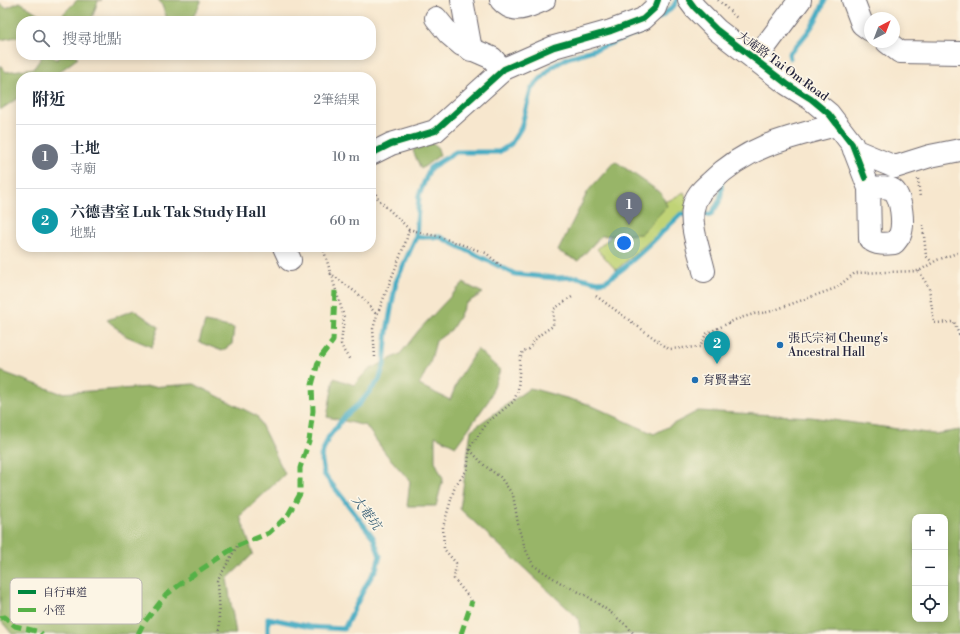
<!DOCTYPE html>
<html lang="zh-TW">
<head>
<meta charset="utf-8">
<style>
	:root { --surface:#fff; --page:#f6f6f7; --text:#1f2937; --muted:#747a83; --line:#e0e1e3; --accent:#b45309 }
	body { margin:0; font-family:"Libre Bodoni","Noto Serif TC",serif; background:var(--page); color:var(--text) }
	.controls { position:absolute; right:12px; bottom:12px; display:grid; overflow:hidden; border-radius:8px; box-shadow:0 2px 10px #0003 }
	.controls button { width:36px; height:36px; display:grid; place-items:center; padding:0; border:0; border-bottom:1px solid var(--line); background:var(--surface); color:var(--text); font:20px sans-serif }
	.compass { position:absolute; left:864px; top:12px; width:36px; height:36px; border-radius:50%; background:var(--surface); box-shadow:0 2px 10px #0003; rotate:42deg }
	.you { position:absolute; left:624px; top:243px; width:14px; height:14px; margin:-10px; border:3px solid #fff; border-radius:50%; background:#1a73e8; box-shadow:0 0 0 6px #1a73e833 }
	.badge { display:grid; place-items:center; width:26px; height:26px; border-radius:50%; background:var(--accent); color:#fff; font-size:13px; font-weight:700 }
	.pin { position:absolute; translate:-50% -33px; filter:drop-shadow(0 1px 2px #0008) }
	.pin::after { content:''; position:absolute; top:21px; width:14px; height:12px; background:inherit; clip-path:polygon(0 0,100% 0,50% 100%) }
	.list { margin:0; padding:0; list-style:none }
	h2 { display:flex; justify-content:space-between; align-items:center; height:52px; margin:0; padding:0 16px; font-size:17px }
	h2 small { font-size:13px; font-weight:400; color:var(--muted) }
	.list li { display:grid; grid-template-columns:26px 1fr auto; gap:12px; align-items:center; box-sizing:border-box; height:64px; padding:0 16px; border-top:1px solid var(--line) }
	.list b { display:block; font-size:15px; white-space:nowrap }
	.list p { margin:0; font-size:13px; white-space:nowrap; color:var(--muted) }
	.list em { font-size:13px; font-style:normal; color:var(--muted) }
	.icon { flex:none; width:22px; height:22px; fill:none; stroke:currentColor; stroke-width:2; stroke-linecap:round; stroke-linejoin:round }
	.map { position:relative; flex:none; width:960px; height:634px; overflow:hidden }
	.search { position:absolute; background:var(--surface); box-shadow:0 2px 10px #0003; left:16px; top:16px; width:360px; height:44px; display:flex; align-items:center; gap:10px; box-sizing:border-box; padding:0 14px; border-radius:16px; color:var(--muted); font-size:15px }
	.panel { position:absolute; background:var(--surface); box-shadow:0 2px 10px #0003; left:16px; top:72px; width:360px; height:180px; border-radius:16px }
	.map>svg:first-child { display:block }
	.green { fill:#c0d376; stroke:#717a58 }
	.forest { fill:#98b567; stroke:#5d6c51; fill-rule:evenodd }
	.lines { fill:none; stroke-linecap:round; stroke-linejoin:round }
	.stream { stroke:#42aac2; stroke-width:5 }
	.minor-casing { stroke:#6d676e; stroke-width:24 }
	.path { stroke:#6d676e; stroke-width:2.5; stroke-dasharray:1 3; stroke-linecap:butt }
	.minor { stroke:#fff; stroke-width:22 }
	.quiet { stroke:#55b146; stroke-width:5; stroke-dasharray:10 5; stroke-linecap:butt }
	.cycleway-casing { stroke:#fcf5e5; stroke-width:8 }
	.cycleway { stroke:#00873e; stroke-width:6 }
	.poi-dot { fill:#1f6fb2; stroke:#fcf5e5; stroke-width:1.5 }
	.labels { text-anchor:middle; stroke-width:3.5; stroke-linejoin:round; paint-order:stroke }
	.street-label { font-size:12px; fill:#22223b; stroke:#fcf5e5 }
	.poi-label { font-size:12px; fill:#22223b; stroke:#fcf5e5; text-anchor:start }
	.water-label { font-size:13px; font-style:italic; fill:#2f5871; stroke:#fcf5e5 }
	.key { fill:#fcf5e5; stroke:#bbb6b2; stroke-width:1 }
	.key-label { font-size:11px; fill:#22223b }
</style>
</head>
<body>
<div class="map">
<svg width="960" height="634" viewBox="0 0 960 634">
	<rect width="100%" height="100%" fill="#fcf5e5"/>
	<filter id="ink" filterUnits="userSpaceOnUse"><feTurbulence type="fractalNoise" baseFrequency=".025" numOctaves="2"/><feDisplacementMap in="SourceGraphic" scale="8" xChannelSelector="R" yChannelSelector="G"/><feConvolveMatrix kernelMatrix="1 2 1 2 8 2 1 2 1" color-interpolation-filters="sRGB"/></filter>
	<filter id="wash" filterUnits="userSpaceOnUse"><feTurbulence type="fractalNoise" baseFrequency=".012" numOctaves="4" result="noise"/><feDisplacementMap in="SourceGraphic" scale="16" xChannelSelector="R" yChannelSelector="G"/><feGaussianBlur stdDeviation="0.9" result="paint"/><feColorMatrix in="noise" values="0 0 0 0 0 0 0 0 0 0 0 0 0 0 0 0 0 1.4 0 .05"/><feComposite in="paint" operator="in"/></filter>
	<g filter="url(#wash)">
		<rect width="100%" height="100%" fill="#f7e7ce"/>
		<path class="green" d="M684,192L690,206L672,222L616,270L597,249L626,223L659,203L670,200Z"/>
		<path class="forest" d="M77,0H102L98,1L91,21H66L61,16Z
			M158,0H201V2L191,21H168L161,3Z
			M20,2L40,15L42,21H21V36L0,40V4L6,8Z
			M43,55H50L57,60L60,55H75L78,58L52,77H21V96L0,110V65L6,72L34,68Z
			M423,140L437,146L440,155L421,169L413,151Z
			M615,161L661,193L667,206L641,234L601,236L578,261L558,251L588,191Z
			M463,283L483,293L465,304L459,317L451,330L436,341L430,363L419,385L450,400L459,378L477,349L500,370L489,400L456,446L435,436V461L443,479L436,506H407L410,481L386,454L366,426L327,417L334,378L354,385L367,371L400,354L419,330Z
			M134,310L159,327L152,347L126,336L107,320Z
			M205,322L234,328L232,344L222,351L199,342Z
			M0,371L60,393L194,384L257,416L285,474L240,516L253,554L227,579L236,634H12L0,620Z
			M530,388L588,404L654,434L698,411L811,417L934,434L960,430V634H581L578,618L460,509L471,430ZM915,517H945V619H915Z"/>
		<g class="lines">
			<path class="stream" d="M659,18L673,7L677,0
				M790,58L789,54C806,35 816,24 825,0
				M699,216L711,214C721,201 722,198 721,181
				M416,237H440L515,274L555,278L577,277L598,282L606,281L625,267L647,247L681,214L687,215
				M268,634V618L310,627L344,629L366,585L376,569L380,556L373,537L324,474L321,456L328,438L344,417L360,403L379,380L384,365L387,331L396,282L416,237L419,195L430,168L456,152H499L511,144L521,128L531,89L552,67L567,58L602,47L642,31"/>
		</g>
	</g>
	<g filter="url(#ink)">
		<g class="lines">
			<defs>
				<path id="minor" d="M462,0L471,50
					M501,0C515,16 528,6 544,0
					M689,0L695,8L717,30L787,84L811,99L829,114L852,144L867,183L869,188L870,239C876,245 886,244 894,243C896,241 898,238 900,235C904,225 902,197 893,190C886,185 876,188 869,188
					M853,0L862,24L870,30
					M436,18L449,34L462,45L492,58L499,66L504,69
					M887,42L900,52L960,53
					M755,60L800,0
					M854,150L895,167L930,156L960,150
					M371,154L391,144L435,131L504,69L554,47L611,31L643,19L655,8L658,0
					M284,247L290,260
					M704,271C700,253 690,227 693,209C695,196 702,190 711,182C747,146 789,137 836,125"/>
			</defs>
			<use href="#minor" class="minor-casing"/>
			<path class="path" d="M718,0L738,19
				M918,179L920,198
				M371,183L378,199L409,229L426,234L437,236L486,253L502,267
				M923,225L926,256L932,262
				M325,247L324,251L344,317L341,344L344,351L350,360
				M919,271L929,288L934,323L954,322L960,337
				M330,273L362,297L376,314
				M596,296L669,349L700,347L706,334L737,319L754,314L769,312L836,288L855,273L919,271L937,260L960,252
				M375,357L373,329L377,315L406,241L409,229
				M470,450L485,466L500,477L513,495L519,529L525,548L533,565L561,583L587,596L610,612L627,626L634,634
				M472,601L454,579L456,563L444,549L443,527L455,486L467,470L470,447L480,433L488,422L514,401L518,390L520,359L523,351L529,349C535,337 542,333 553,326L554,309L572,297
				M220,634L217,582L237,546"/>
			<use href="#minor" class="minor"/>
			<path class="quiet" d="M0,618L5,617L15,626L40,632L42,634
				M138,634L143,624L166,595L194,574L237,546L269,533L288,515L300,494V468L309,441L313,411L312,385L319,359L333,341L335,290
				M461,634L472,601"/>
			<defs>
				<path id="cycleway" d="M689,0L695,8L717,30L787,84L811,99L829,114L852,144L865,178
					M371,154L391,144L435,131L504,69L554,47L611,31L643,19L655,8L658,0"/>
			</defs>
			<use href="#cycleway" class="cycleway-casing"/>
			<use href="#cycleway" class="cycleway"/>
		</g>
	</g>
	<g class="poi-dot">
		<circle cx="780" cy="345" r="4"/>
		<circle cx="695" cy="380" r="4"/>
	</g>
	<g class="labels">
		<g class="street-label">
			<text transform="translate(783 66) rotate(36)" y="4">大庵路 Tai Om Road</text>
		</g>
		<g class="poi-label">
			<text x="788" y="342">張氏宗祠 Cheung's<tspan x="788" dy="14">Ancestral Hall</tspan></text>
			<text x="703" y="384">育賢書室</text>
		</g>
		<g class="water-label">
			<text transform="translate(367 512) rotate(53)" y="5">大菴坑</text>
		</g>
	</g>
	<rect x="10" y="578" width="132" height="46" rx="6" class="key"/>
	<rect x="18" y="590" width="18" height="4" fill="#00873e"/>
	<rect x="18" y="608" width="18" height="4" fill="#55b146"/>
	<g class="key-label">
		<text x="43" y="596">自行車道</text>
		<text x="43" y="614">小徑</text>
	</g>
</svg>
<div class="controls">
<button>+</button>
<button>−</button>
<button><svg class="icon" aria-label="locate" viewBox="0 0 24 24"><circle cx="12" cy="12" r="6"/><path d="M12 2v4M12 18v4M2 12h4M18 12h4"/></svg></button>
</div>
<svg class="compass" viewBox="-18 -18 36 36"><path d="M0-13l5 13h-10z" fill="#e53935"/><path d="M0 13l5-13h-10z" fill="#747a83"/></svg>
<div class="you"></div>
<div class="pin badge" style="left:629px;top:225px;background:#6b7280">1</div>
<div class="pin badge" style="left:717px;top:364px;background:#0f9aa8">2</div>
<div class="search"><svg class="icon" aria-label="search" viewBox="0 0 24 24"><circle cx="10" cy="10" r="6"/><path d="M15 15l6 6"/></svg>搜尋地點</div>
<section class="panel">
<h2>附近<small>2筆結果</small></h2>
<ul class="list">
<li><span class="badge" style="background:#6b7280">1</span><div><b>土地</b><p>寺廟</p></div><em>10 m</em></li>
<li><span class="badge" style="background:#0f9aa8">2</span><div><b>六德書室 Luk Tak Study Hall</b><p>地點</p></div><em>60 m</em></li>
</ul>
</section>
</div>
</body>
</html>
